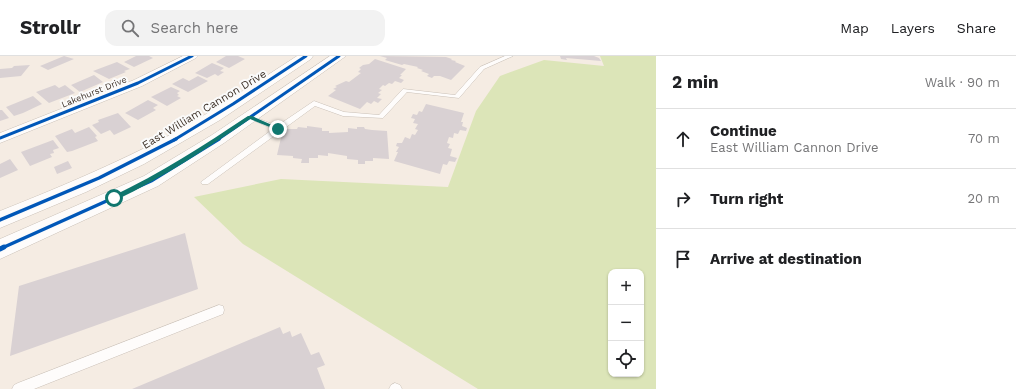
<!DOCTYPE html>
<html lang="en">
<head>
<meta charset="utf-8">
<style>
	:root { --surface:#fff; --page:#f2f2f2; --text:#202124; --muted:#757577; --line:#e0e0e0 }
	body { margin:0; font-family:"Work Sans",sans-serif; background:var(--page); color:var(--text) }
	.controls { position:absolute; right:12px; bottom:12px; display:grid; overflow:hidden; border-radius:8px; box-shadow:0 1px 3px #0004 }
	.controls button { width:36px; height:36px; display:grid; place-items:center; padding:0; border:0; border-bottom:1px solid var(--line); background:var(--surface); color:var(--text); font:20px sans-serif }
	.stop { position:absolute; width:12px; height:12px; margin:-9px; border:3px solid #0f766e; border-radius:50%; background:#fff }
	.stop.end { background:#0f766e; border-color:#fff; box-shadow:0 1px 4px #0008 }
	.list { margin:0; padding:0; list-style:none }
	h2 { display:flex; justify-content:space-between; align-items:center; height:52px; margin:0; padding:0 16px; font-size:17px }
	h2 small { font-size:13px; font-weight:400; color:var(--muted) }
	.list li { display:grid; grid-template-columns:26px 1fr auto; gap:12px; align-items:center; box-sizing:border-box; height:60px; padding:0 16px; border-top:1px solid var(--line) }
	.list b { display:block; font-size:15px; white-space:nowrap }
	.list p { margin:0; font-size:13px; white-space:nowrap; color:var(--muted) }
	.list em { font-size:13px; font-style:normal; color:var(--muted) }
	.icon { flex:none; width:22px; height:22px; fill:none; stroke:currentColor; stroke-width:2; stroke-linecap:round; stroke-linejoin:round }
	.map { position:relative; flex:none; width:656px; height:333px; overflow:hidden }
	header { display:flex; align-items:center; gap:24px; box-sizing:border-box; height:56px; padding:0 20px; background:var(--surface); border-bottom:1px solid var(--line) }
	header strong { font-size:19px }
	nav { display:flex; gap:22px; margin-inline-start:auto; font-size:14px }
	.search { width:280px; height:36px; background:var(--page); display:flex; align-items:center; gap:10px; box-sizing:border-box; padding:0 14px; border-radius:12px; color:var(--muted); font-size:15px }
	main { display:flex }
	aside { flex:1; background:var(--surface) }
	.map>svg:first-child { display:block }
	.green { fill:#dce5b8; fill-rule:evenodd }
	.building { fill:#d9d1d3 }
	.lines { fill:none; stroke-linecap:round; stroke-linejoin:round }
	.service-casing { stroke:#cac1b8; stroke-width:1 }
	.minor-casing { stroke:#cac1b8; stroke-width:1 }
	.secondary-casing { stroke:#cac1b8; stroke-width:1 }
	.service { fill:#fefcfb; fill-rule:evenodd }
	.minor { fill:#fefcfb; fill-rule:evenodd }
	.secondary { fill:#fefcfb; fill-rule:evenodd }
	.cycleway-far2-casing { stroke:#fbfbfb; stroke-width:5 }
	.cycleway-far1-casing { stroke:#fbfbfb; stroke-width:6 }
	.cycleway-casing { stroke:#fbfbfb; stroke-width:8 }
	.cycleway-far2 { stroke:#0057b8; stroke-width:3 }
	.cycleway-far1 { stroke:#0057b8; stroke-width:3.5 }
	.cycleway { stroke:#0057b8; stroke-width:5 }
	.route { fill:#0f766e }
	.labels { text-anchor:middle; stroke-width:4; stroke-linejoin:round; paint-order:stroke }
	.far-street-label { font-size:9px; fill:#3e3229; stroke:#fbfbfb }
	.street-label { font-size:11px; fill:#3e3229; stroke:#fbfbfb }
</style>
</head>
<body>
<header>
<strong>Strollr</strong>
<div class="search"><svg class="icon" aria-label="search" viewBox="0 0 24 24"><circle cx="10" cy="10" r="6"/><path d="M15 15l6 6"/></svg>Search here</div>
<nav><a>Map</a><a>Layers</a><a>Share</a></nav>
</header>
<main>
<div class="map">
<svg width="656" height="333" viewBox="0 0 656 333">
	<rect width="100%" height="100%" fill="#f5ece3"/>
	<path class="green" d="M600,0H656V333H478L243,188L194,141L281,123L448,131L476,55L500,20L544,4L604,10ZM611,216H641V318H611Z"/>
	<path class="building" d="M64,0L74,3L48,14L40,10Z
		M136,0H149L153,2L134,11L124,6Z
		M226,0H238L245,3L229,12L216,6Z
		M380,0L446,1L452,3L451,4L456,5L455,6L465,10L451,24L440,20H434L432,22L427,20L429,18L421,15L423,14L417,12L418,11L404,8L402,9L385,4L387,2Z
		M560,0H594L599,2L601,5L566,2L567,4L561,3Z
		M375,3L406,13L400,19H402L399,22L404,24L401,27L395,25L392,28L389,27L385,30L383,29L379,33L382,34L378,37L381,38L377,42L382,43L378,47L374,45L371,48L367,46L360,53L328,40L336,34L333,33L337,31L335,30L346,25L349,26L361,17L358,16L361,13L359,12L363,9L369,8Z
		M117,6L130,13L124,15L126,16L109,23L93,15Z
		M212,7L224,12L220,15L224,16L218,20L215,18L207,22L195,17Z
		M30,9L21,20L0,22V13L12,12L14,10Z
		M94,19L103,26L80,36L71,29Z
		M198,20L208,25L188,36L172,28L183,22L189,25Z
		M55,29L59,32L65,29L75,37L49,47L36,36Z
		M171,31L180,35L177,37L179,39L177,40L181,42L167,50L151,41Z
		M33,40L42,48L23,57L14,60L6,51Z
		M148,44L158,49L153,52L156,54L138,64L125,57Z
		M426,48L464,57L461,66H463L462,70L467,72L466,75L460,74L458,78L454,77L453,82L449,81L447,87L450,88L448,92L452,93L450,100L457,102L455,106L449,105L447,109L443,108L440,118L394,105L398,96H396L399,91L396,90L397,87H402L405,81L410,83L412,78L415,79L418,74L415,73L418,68L413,67L415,63L411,62L413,58L417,59L419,55L422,56Z
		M0,54H2L9,62L0,65Z
		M118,57L131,71L114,79L110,74L101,78L92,69L99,66L98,64Z
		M307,70L322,72V75H329V77L348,76V72L357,73V71H364L365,73L372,74L387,75L389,103L373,102V105H365V108H358V104L347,103V100L328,97V100L318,99V102H309V107H301L302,103L293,102V100L277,99L283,73H297L298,71L307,72Z
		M89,71L97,80L95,81L98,85L72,95L67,96L55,80L72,73L75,77Z
		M53,84L59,92L53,94L54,97L50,98L52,101L30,110L21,96Z
		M10,103L18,114L0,122V108Z
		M68,105L72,112L57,118L54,111Z
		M185,177L198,233L10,300L19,230Z
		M280,271L283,278L290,275L292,281L301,277L311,299L319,296L325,309L317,312L325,333H132Z"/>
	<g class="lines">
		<defs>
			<path id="service" d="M505,0H513L484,13L459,42L407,36L383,62L343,60L315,50L208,128H202L201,126L273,73L248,62V60H252L277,70L314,45L344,56L379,59L403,33L455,39L480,11Z
				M219,249L223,250L224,254L223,258L34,333H12L14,329L18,327Z
				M395,327L400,329L402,333H389L391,329Z"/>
			<path id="minor" d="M183,0H198L196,2L142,30L0,87V77L134,24Z"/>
			<path id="secondary" d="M297,0H313L311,3L220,64L144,108L86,136L0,172V155C58,132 115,108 170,79C214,55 255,27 297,0Z
				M330,0H346L224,87L158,130L0,203V183L144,120L212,79Z"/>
		</defs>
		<use href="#service" class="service-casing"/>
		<use href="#minor" class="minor-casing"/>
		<use href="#secondary" class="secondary-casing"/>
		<use href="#service" class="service"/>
		<use href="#minor" class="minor"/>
		<use href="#secondary" class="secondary"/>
		<defs>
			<path id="cycleway-far2" d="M0,82L138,27L192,0
				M174,84L233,48L306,0
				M217,84L339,0"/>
			<path id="cycleway-far1" d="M0,164L99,122L176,83
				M2,192L151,125L219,83"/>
			<path id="cycleway" d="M0,193L4,191"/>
		</defs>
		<use href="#cycleway-far2" class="cycleway-far2-casing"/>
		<use href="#cycleway-far1" class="cycleway-far1-casing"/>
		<use href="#cycleway" class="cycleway-casing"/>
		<use href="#cycleway-far2" class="cycleway-far2"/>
		<use href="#cycleway-far1" class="cycleway-far1"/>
		<use href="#cycleway" class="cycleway"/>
	</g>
	<path class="route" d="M248,60H252L281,73L277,74L250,63C206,93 164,121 116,144H111V141C161,117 203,90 248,60Z"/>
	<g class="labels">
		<g class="far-street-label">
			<text transform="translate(94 36) rotate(-22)" y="3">Lakehurst Drive</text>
		</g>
		<g class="street-label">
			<text transform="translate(204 53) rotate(-31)" y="4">East William Cannon Drive</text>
		</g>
	</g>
</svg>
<div class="controls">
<button>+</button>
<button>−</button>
<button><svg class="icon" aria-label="locate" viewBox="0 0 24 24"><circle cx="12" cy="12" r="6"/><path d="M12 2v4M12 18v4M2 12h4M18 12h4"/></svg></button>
</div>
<div class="stop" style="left:114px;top:142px"></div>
<div class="stop end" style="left:278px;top:73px"></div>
</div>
<aside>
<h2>2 min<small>Walk · 90 m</small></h2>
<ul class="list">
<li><svg class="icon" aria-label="ahead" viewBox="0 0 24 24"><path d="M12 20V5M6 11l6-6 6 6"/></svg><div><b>Continue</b><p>East William Cannon Drive</p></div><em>70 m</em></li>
<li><svg class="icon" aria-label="right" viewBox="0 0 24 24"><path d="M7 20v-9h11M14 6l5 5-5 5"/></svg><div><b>Turn right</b></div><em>20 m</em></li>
<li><svg class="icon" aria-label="arrive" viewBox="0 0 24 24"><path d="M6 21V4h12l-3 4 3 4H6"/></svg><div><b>Arrive at destination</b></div></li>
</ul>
</aside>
</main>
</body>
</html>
